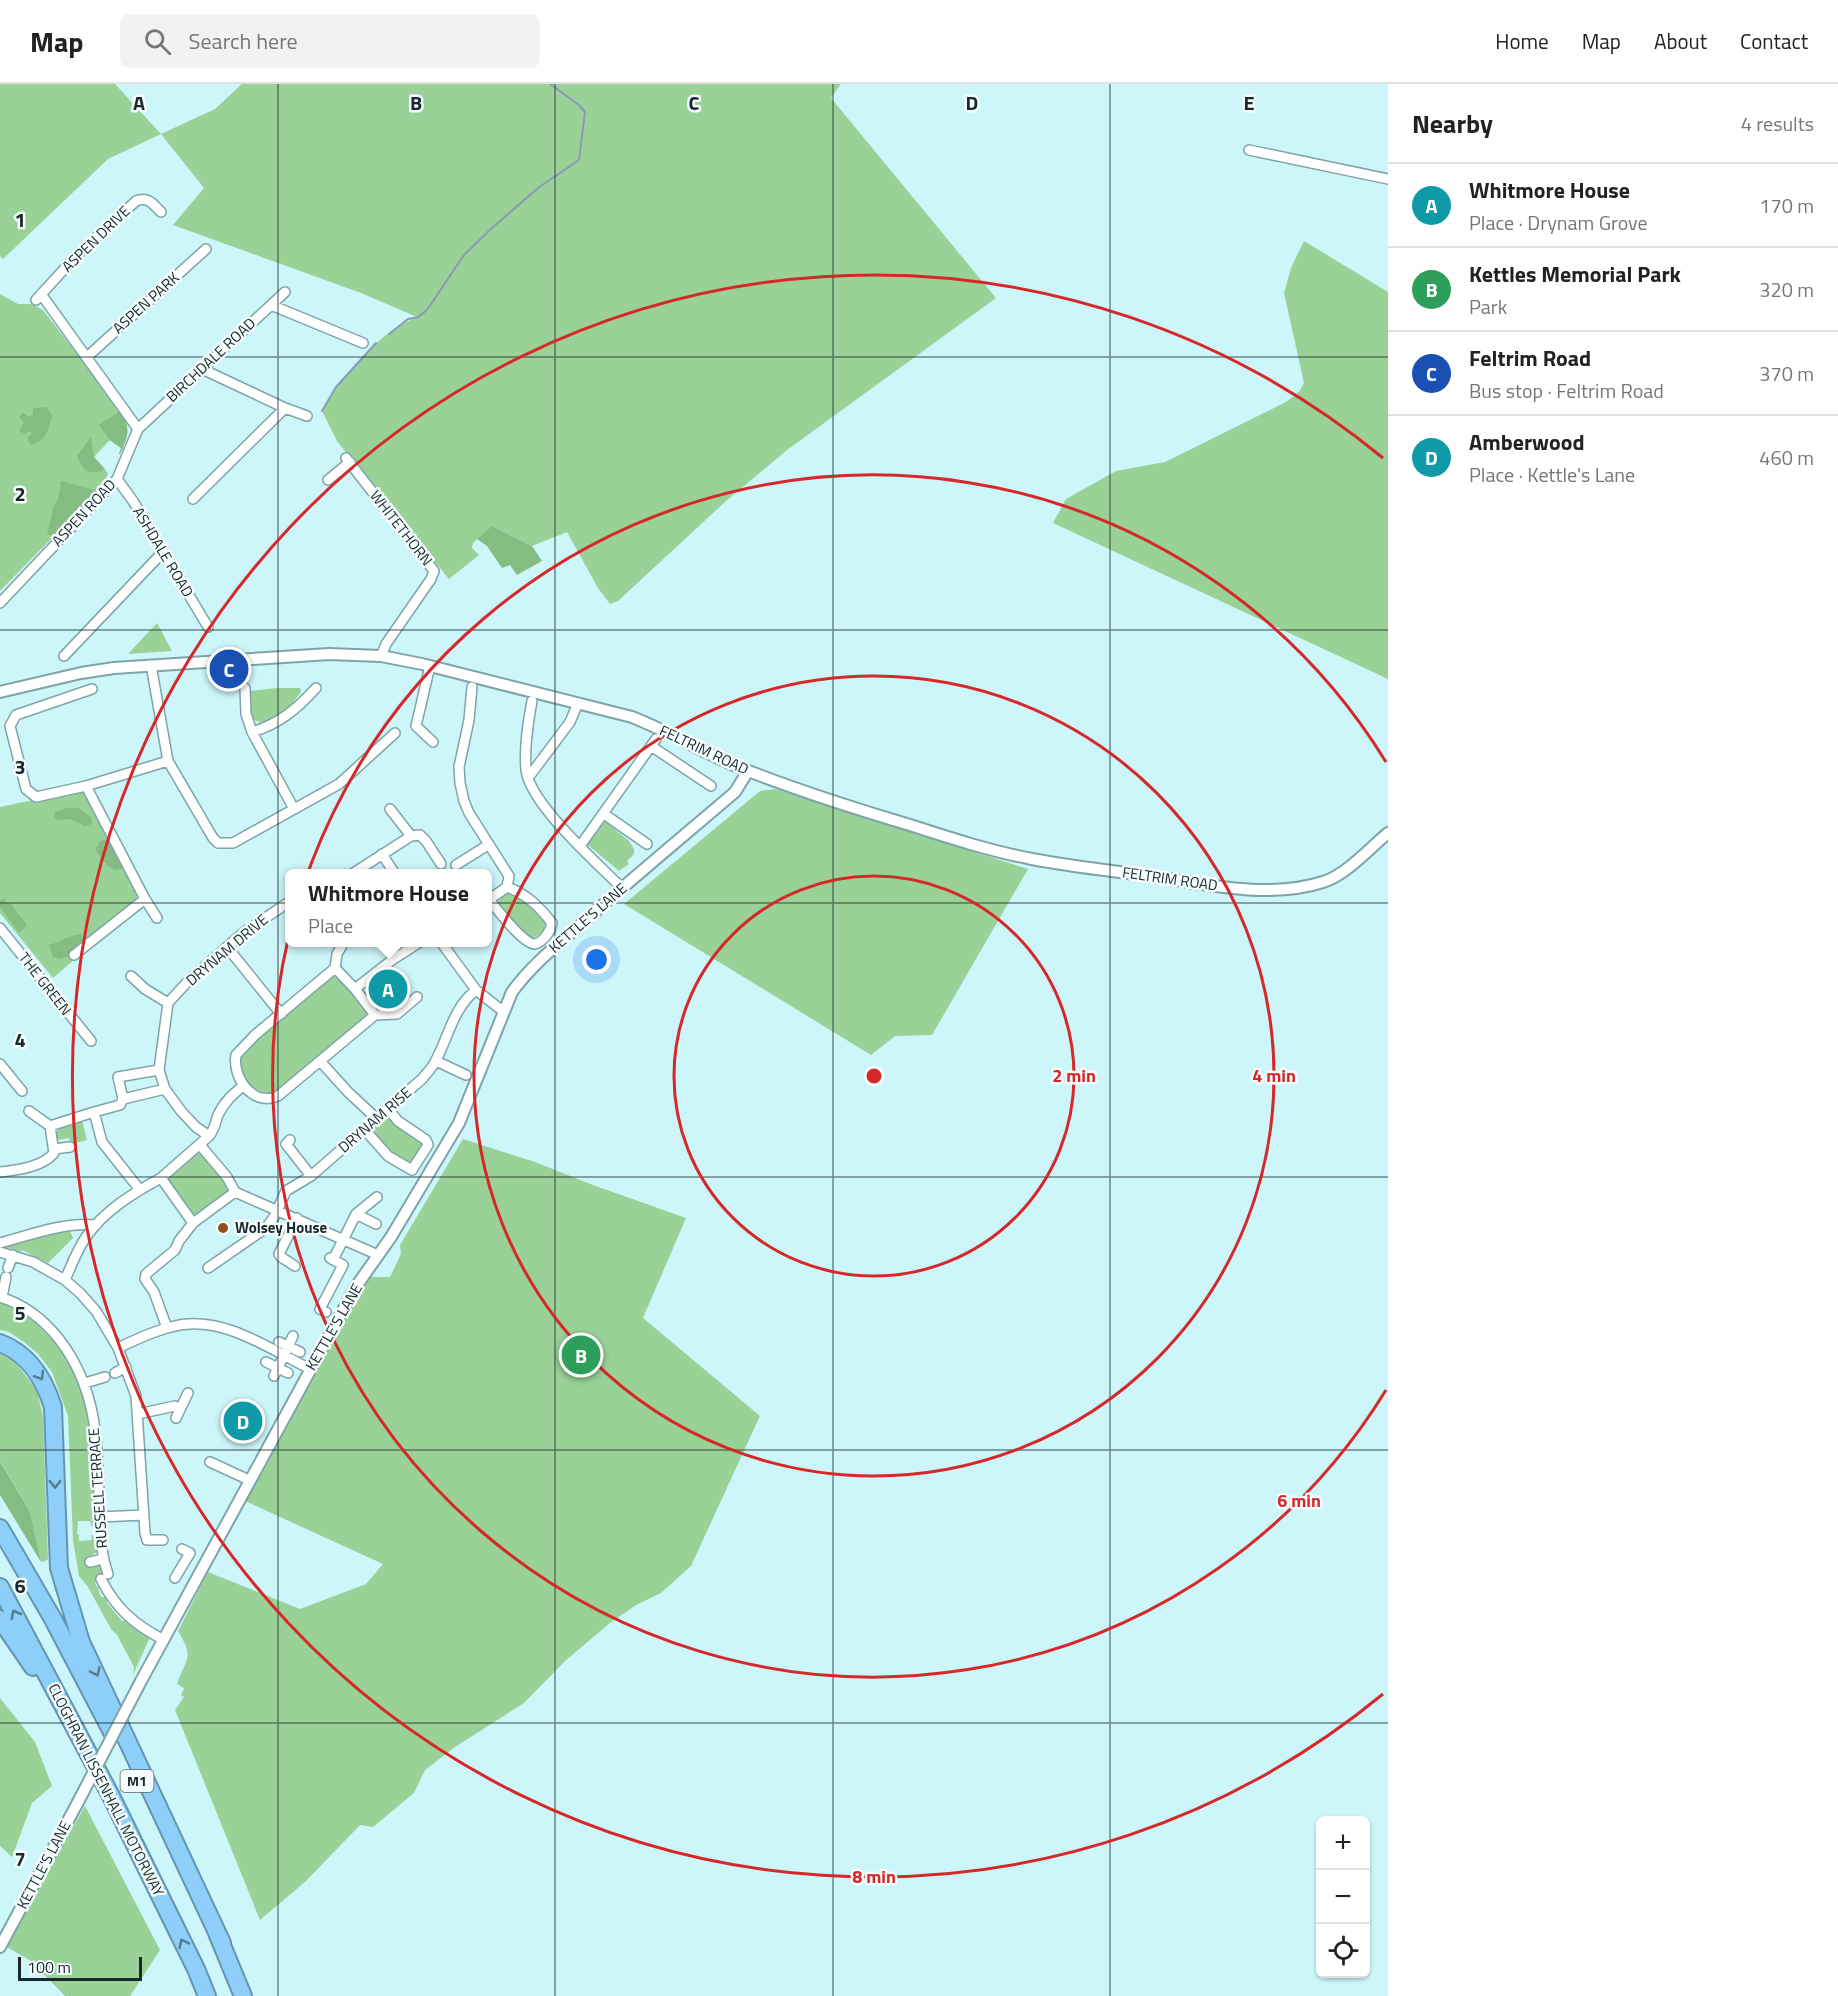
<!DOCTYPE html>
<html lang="en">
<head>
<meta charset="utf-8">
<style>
	:root { --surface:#fff; --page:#f2f2f2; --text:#222; --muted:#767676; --line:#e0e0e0; --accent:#0b8043 }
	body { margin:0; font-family:"Titillium Web",sans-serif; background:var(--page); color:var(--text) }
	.controls { position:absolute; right:18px; bottom:18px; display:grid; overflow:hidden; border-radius:9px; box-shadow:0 2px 4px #0004 }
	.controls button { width:54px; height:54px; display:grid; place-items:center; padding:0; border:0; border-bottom:2px solid var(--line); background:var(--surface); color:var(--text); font:30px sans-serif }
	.scale { position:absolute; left:18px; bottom:15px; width:124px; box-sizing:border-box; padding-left:6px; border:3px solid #19282a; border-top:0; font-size:16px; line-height:21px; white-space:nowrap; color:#19282a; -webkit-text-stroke:4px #f4fcfd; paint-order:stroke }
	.you { position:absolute; left:597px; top:876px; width:21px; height:21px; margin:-15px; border:4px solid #fff; border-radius:50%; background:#1a73e8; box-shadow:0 0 0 9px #1a73e833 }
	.badge { display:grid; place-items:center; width:39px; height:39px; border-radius:50%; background:var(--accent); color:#fff; font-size:20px; font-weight:700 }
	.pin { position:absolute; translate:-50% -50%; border:3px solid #fff; box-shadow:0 2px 6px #0006 }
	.popup { position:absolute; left:285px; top:785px; width:207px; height:78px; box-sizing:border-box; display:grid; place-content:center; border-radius:9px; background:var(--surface); filter:drop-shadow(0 2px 4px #0005); font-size:20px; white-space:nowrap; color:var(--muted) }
	.popup b { font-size:22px; color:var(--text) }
	.popup::after { content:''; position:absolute; left:50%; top:100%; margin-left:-12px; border:12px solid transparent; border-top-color:var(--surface) }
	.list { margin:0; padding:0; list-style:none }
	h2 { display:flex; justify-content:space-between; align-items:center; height:78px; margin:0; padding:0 24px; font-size:26px }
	h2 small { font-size:20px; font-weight:400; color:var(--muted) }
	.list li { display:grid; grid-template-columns:39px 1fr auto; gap:18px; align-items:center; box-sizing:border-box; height:84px; padding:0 24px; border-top:2px solid var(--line) }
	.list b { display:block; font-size:22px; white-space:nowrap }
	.list p { margin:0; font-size:20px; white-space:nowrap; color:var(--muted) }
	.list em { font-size:20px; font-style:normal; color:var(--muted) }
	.icon { flex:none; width:33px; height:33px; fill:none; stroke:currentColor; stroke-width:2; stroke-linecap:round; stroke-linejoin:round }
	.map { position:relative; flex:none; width:1388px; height:1912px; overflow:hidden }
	header { display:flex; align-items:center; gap:36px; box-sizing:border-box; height:84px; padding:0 30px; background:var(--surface); border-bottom:2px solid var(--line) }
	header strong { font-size:28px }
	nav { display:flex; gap:33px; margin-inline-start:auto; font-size:21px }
	.search { width:420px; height:54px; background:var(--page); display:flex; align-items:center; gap:15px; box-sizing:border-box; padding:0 21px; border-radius:9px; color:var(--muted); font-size:22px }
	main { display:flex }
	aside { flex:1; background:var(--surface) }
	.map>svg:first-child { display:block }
	.green { fill:#99d197 }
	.forest { fill:#84bc82 }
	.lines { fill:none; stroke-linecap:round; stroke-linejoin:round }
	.stream { stroke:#8999b7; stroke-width:2 }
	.minor-casing { stroke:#7da4a9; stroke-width:12 }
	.tertiary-casing { stroke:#7da4a9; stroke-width:14 }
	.motorway-casing { stroke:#6495b0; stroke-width:20 }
	.minor { stroke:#fff; stroke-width:9 }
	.tertiary { stroke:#fff; stroke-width:10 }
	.motorway { stroke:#8dcff8; stroke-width:16 }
	.tertiary-bridge-casing { stroke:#7da4a9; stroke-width:14; stroke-linecap:butt }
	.tertiary-bridge { stroke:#fff; stroke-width:10 }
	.oneway { stroke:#537c91 }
	.grid { fill:none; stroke:#19282a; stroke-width:1.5; stroke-opacity:0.55 }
	.ring { fill:none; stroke:#d62828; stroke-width:3 }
	.poi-dot { fill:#904d1f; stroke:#f4fcfd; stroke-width:2 }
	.labels { text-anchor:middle; stroke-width:5; stroke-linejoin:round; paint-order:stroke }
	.shield { fill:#f4fcfd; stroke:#5b6869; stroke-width:1.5 }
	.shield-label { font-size:14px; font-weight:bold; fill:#19282a }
	.street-label { font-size:15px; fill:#19282a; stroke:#f4fcfd }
	.poi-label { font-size:15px; font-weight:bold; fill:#19282a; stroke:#f4fcfd; text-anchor:start }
	.grid-label { font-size:20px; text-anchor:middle; font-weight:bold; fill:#19282a; stroke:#f4fcfd; stroke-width:5; stroke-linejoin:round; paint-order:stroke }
	.centre { fill:#d62828; stroke:#f4fcfd; stroke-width:3 }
	.ring-label { font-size:18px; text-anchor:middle; font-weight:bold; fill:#d62828; stroke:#f4fcfd; stroke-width:5; stroke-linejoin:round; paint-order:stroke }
</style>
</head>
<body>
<header>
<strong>Map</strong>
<div class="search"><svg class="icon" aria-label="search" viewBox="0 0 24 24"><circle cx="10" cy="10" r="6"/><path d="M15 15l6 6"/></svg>Search here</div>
<nav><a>Home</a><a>Map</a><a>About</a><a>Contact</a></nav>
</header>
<main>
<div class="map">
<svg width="1388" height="1912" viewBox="0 0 1388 1912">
	<rect width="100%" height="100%" fill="#cdf6fb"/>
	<path class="green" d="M0,0H115L161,50L215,25L242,0H841L831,14L996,214L787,366L726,417L618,517L610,520L598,504L567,448L532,462L492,442L473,459L472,464L479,471L449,495L356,381L337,357L322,327C342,291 379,248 417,233L361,209L173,141L204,104L161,50L108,75L3,175L0,172Z
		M1304,157L1388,208V595L1053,439L1066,415L1116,387L1165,378L1286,318L1299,308L1304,299L1284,209L1291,184Z
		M0,210L18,220H31L43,226L121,327C131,345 128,352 120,370H119L121,364L110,356L94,373L108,389L103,402L0,507Z
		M157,539L172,567L128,570Z
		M277,604H300L301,608L285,629L263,639C245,636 248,622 248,607Z
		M775,705L1028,785L932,951L895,952L871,971L624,820L760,707Z
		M75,707L85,709L138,807L136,816L72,866L76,874L53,894L0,829V723Z
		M605,737L629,757L634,765V770L627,777L629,780L619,787L588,761L590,756Z
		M512,808L525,815L545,839C545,848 539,851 531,855L525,851L498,822L499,813L504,809Z
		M331,891L338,892L366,925V933L275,1008C253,1013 232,988 242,967Z
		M390,1033L424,1059L413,1078L408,1080L394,1071L374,1050L372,1046C377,1041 382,1034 390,1033Z
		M82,1036L87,1056L71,1060L69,1054L57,1056L56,1048L62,1042Z
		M463,1055L535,1078L593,1101L686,1134L643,1234L760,1332L691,1482L661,1509L636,1521L610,1539L565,1577L524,1619L455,1663L425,1686L414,1709L373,1743L360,1741L306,1797L260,1836L175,1626L184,1613L181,1611L184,1604L177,1600C186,1573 195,1575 178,1547L208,1488L300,1525L366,1500L383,1480L245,1417L369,1193H390L401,1170L400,1161Z
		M197,1069C208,1072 225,1097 228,1108L198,1130H193L168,1097L169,1093Z
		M70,1147L73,1154L48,1179L22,1166L21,1168L5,1163L7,1160Z
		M0,1218C24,1225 44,1241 58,1261C64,1270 72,1279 76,1288C97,1335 94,1389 95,1439L92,1443L90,1437H78L77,1450L79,1451V1457L92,1456L91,1451L96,1454L97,1468L87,1475L101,1482L104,1489L99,1491L100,1494L95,1498L97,1503L101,1502L102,1503L98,1505L101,1513H107V1519L122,1537H126L150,1553L133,1591L134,1583L117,1551L111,1545L88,1503L79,1492L73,1456L68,1332L52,1288L38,1270L24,1258L9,1248L0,1246Z
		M0,1270L10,1275L20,1284L37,1306L43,1332L48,1476L41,1478L30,1428L0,1376Z
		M0,1614L35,1658L52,1702L32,1719L12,1773L0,1762Z
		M85,1722L160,1866L130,1912H65L31,1877L5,1862Z"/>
	<path class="forest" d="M47,323L52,332C48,346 47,356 32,361L28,358V353L32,349L30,347L25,350L19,347L24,338L19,333L23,329L29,333L33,330V324Z
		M121,327C131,345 128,352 120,370H119L121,364L110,356L99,341Z
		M91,353L94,373L105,385C89,393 82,386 77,372Z
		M61,397L98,407L56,450L47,451L54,421L58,416Z
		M492,442L532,462L542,477L517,491L510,481L502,484L487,462L477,455Z
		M67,724H79L91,733L92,740L85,742L69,735L57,736L54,733L55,728Z
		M109,755L124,782L122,785L115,786L108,782L95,766L100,757Z
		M4,814L6,818L12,820L15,826L27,841L19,849L0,823V817Z
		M81,850L83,857L72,866L74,871L59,875L53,873L49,861C61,858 69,851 81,850Z
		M0,1377L30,1428L41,1478L0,1411Z"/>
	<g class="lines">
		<path class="stream" d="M389,250L408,235L418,233L427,226L464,171L492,144L538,104L579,76L585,28L579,21L550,0
			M322,327L336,303L376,259"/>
		<defs>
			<path id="minor" d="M1249,66L1388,95
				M41,210L138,345
				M36,216L76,172L136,117C148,112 153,120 161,128
				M271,221L363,259
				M87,273L206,165
				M202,285L285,324L307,332
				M346,374L434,487L431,495L386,560L381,572
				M117,395L133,417L208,543
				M328,396L350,378
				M193,415L285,324
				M0,519L117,395L138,345L285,208
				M64,572L163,468
				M151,581L168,677L213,754L218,759H233L339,700L395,649
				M430,582L416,642L433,658
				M472,603L469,636L459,683L460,699L464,717L469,729L509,792L507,803
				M245,604L246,630L252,648L294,725
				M92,605L16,631L10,642L26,705L36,713L86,702L168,677
				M532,617C528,639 524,663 526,686C530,720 597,779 622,804
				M252,648C279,640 297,625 316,604
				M651,662L711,702
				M528,693L531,690L570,638L578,619
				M604,730L647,760
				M411,752L420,751L426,757L441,780
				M580,762L656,655
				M382,770L395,790
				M456,781L488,761
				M352,790L411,752L390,725
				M145,815L157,834
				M489,816C497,825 523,860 535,860C539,859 544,855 546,852C550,847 551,844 552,839C539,822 526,810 507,803
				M487,817L507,803
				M0,844L91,957
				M441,858L476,906L504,928
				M227,863L281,930
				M74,871L145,815L86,702
				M335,884L255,951L236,971C232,994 253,1023 278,1012L375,931
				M335,884L355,905L375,931
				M335,884L337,870L344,858
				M131,892L145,905L168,919
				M355,905L392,876L420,858
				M375,931L397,930L417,913
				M320,977L348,1008L377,1035
				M436,977L466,991
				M0,980L22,1007
				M159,986L118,993L123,1015L165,1005
				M123,1015L120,1021L94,1028L102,1058L140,1106
				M29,1027L50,1042L94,1028
				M365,1046L388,1072L412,1086L428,1061L426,1056L398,1037L389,1026
				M209,1052C215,1045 215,1039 218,1031C224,1018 233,1010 243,1002
				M290,1056L286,1060L311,1092
				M200,1061L227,1093L235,1108L193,1139L161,1094L209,1052L196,1043L181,1027L165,1005L159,986L168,919L190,895L243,849L289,818
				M54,1065L70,1063
				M0,1088C17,1086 43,1083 54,1069L50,1042
				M235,1108L378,1171
				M356,1130L376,1140
				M0,1159C30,1151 64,1138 96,1141
				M0,1168L33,1178L65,1196L80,1209L96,1227L118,1264L136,1312L145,1449L147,1456H163
				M333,1176L356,1130L377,1113
				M295,1182L281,1173L279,1170L297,1134
				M8,1184L13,1171
				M208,1184L266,1144L274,1133L286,1107L311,1092L422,995C427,989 433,983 436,976C449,952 453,924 476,906
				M65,1196C71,1182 77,1166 86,1153C104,1127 133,1109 161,1094
				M0,1213C23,1220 44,1236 59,1255C96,1303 98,1355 99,1413C100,1440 99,1464 108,1490
				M2,1213L6,1193
				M326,1228L320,1225L343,1181L330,1174
				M167,1244L154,1208L145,1195L146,1190L175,1166L179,1157L193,1139
				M279,1258L300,1268
				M118,1264C135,1256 153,1247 171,1243C220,1229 268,1264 310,1285
				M266,1278L288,1289
				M115,1289L126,1283
				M274,1292L293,1252
				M85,1299L105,1293
				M138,1330L175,1322L180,1325
				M176,1334L188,1309
				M210,1378L249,1396
				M99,1433L144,1431
				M90,1478L103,1475
				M175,1494L190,1469L182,1465
				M101,1495C116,1525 135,1541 164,1556"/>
			<path id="tertiary" d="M0,608L81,589L114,584L329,570L381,572L422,580L632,633C673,649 710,673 751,688C803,708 856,725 910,741C950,754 990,767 1032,775C1073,783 1115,787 1157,793C1210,801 1270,815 1323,798C1346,791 1370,764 1388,749
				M141,1597L355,1204L391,1153L459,1039L512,908C533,879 561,858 588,834C636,791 686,750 735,708L748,687
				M0,1863L77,1720"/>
			<path id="motorway" d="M0,1259C29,1270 44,1294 53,1323L59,1484L81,1558L222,1859
				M0,1444L53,1535L112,1648
				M0,1503L111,1712L196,1885L207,1912
				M0,1535L33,1583
				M217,1849L243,1912"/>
		</defs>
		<use href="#minor" class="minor-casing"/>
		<use href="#tertiary" class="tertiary-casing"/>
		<use href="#motorway" class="motorway-casing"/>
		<use href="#minor" class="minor"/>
		<use href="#tertiary" class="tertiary"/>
		<use href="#motorway" class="motorway"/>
		<defs>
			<path id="tertiary-bridge" d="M77,1720L141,1597"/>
		</defs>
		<use href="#tertiary-bridge" class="tertiary-bridge-casing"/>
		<use href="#tertiary-bridge" class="tertiary-bridge"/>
	</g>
	<defs><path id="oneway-chevron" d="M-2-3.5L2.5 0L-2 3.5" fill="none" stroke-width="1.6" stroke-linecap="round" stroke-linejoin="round" transform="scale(1.5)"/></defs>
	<g class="oneway">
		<use href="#oneway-chevron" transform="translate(40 1292) rotate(59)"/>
		<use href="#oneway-chevron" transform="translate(55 1400) rotate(89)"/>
		<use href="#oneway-chevron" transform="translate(15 1530) rotate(-118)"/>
		<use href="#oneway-chevron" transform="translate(96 1588) rotate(65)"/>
		<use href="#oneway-chevron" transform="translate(183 1859) rotate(-116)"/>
	</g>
	<path class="grid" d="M278,0V1912M555,0V1912M833,0V1912M1110,0V1912M0,273H1388M0,546H1388M0,819H1388M0,1093H1388M0,1366H1388M0,1639H1388"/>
	<g class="ring">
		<circle cx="874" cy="992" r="200"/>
		<circle cx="874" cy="992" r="400"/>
		<path d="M1386 1306A601 601 0 1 1 1386 678"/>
		<path d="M1383 1610A801 801 0 1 1 1383 374"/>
	</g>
	<circle class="poi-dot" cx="223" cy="1144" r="6"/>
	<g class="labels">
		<rect class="shield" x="120.5" y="1686" width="33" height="22" rx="4.5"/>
		<g class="shield-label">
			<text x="137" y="1702">M1</text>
		</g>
		<g class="street-label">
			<text transform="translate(96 155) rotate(-44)" y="5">ASPEN DRIVE</text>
			<text transform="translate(146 219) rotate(-42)" y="5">ASPEN PARK</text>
			<text transform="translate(211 276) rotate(-43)" y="5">BIRCHDALE ROAD</text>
			<text transform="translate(84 429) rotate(-47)" y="5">ASPEN ROAD</text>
			<text transform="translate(401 444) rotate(52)" y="5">WHITETHORN</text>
			<text transform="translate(163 468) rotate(59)" y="5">ASHDALE ROAD</text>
			<text transform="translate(704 666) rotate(25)" y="5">FELTRIM ROAD</text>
			<text transform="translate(1170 795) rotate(8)" y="5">FELTRIM ROAD</text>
			<text transform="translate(588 834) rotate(-41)" y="5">KETTLE'S LANE</text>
			<text transform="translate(227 866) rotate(-40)" y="5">DRYNAM DRIVE</text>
			<text transform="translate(45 900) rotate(52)" y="5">THE GREEN</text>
			<text transform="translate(375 1036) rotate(-41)" y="5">DRYNAM RISE</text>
			<text transform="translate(334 1243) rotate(-60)" y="5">KETTLE'S LANE</text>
			<text transform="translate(98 1404) rotate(-94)" y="5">RUSSELL TERRACE</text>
			<text transform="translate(106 1706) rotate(63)" y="5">CLOGHRAN LISSENHALL MOTORWAY</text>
			<text transform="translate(44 1781) rotate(-62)" y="5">KETTLE'S LANE</text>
		</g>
		<g class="poi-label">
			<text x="235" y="1149">Wolsey House</text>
		</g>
	</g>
	<g class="grid-label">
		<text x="139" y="26">A</text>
		<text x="416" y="26">B</text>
		<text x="694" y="26">C</text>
		<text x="972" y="26">D</text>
		<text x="1249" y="26">E</text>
		<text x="20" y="143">1</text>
		<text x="20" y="417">2</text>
		<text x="20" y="690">3</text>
		<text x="20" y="963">4</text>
		<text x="20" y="1236">5</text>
		<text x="20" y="1509">6</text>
		<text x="20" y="1782">7</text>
	</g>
	<circle cx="874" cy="992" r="9" class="centre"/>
	<g class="ring-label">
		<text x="1074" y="998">2 min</text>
		<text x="1274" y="998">4 min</text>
		<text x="1299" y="1423">6 min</text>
		<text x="874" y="1799">8 min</text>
	</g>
</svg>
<div class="controls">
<button>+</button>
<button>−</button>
<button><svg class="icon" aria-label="locate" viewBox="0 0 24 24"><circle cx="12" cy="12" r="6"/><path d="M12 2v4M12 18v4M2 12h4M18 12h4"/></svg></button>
</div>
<div class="scale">100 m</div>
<div class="you"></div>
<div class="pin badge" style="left:388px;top:905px;background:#0f9aa8">A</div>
<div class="popup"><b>Whitmore House</b>Place</div>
<div class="pin badge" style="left:581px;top:1271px;background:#2e9e5b">B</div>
<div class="pin badge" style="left:229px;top:585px;background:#1a4fb4">C</div>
<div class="pin badge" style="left:243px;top:1337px;background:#0f9aa8">D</div>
</div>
<aside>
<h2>Nearby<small>4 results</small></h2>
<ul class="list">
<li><span class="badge" style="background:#0f9aa8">A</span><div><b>Whitmore House</b><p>Place · Drynam Grove</p></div><em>170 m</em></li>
<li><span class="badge" style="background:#2e9e5b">B</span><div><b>Kettles Memorial Park</b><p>Park</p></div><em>320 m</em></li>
<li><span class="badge" style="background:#1a4fb4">C</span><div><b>Feltrim Road</b><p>Bus stop · Feltrim Road</p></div><em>370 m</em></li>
<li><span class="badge" style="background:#0f9aa8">D</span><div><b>Amberwood</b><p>Place · Kettle's Lane</p></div><em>460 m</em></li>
</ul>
</aside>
</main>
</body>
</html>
